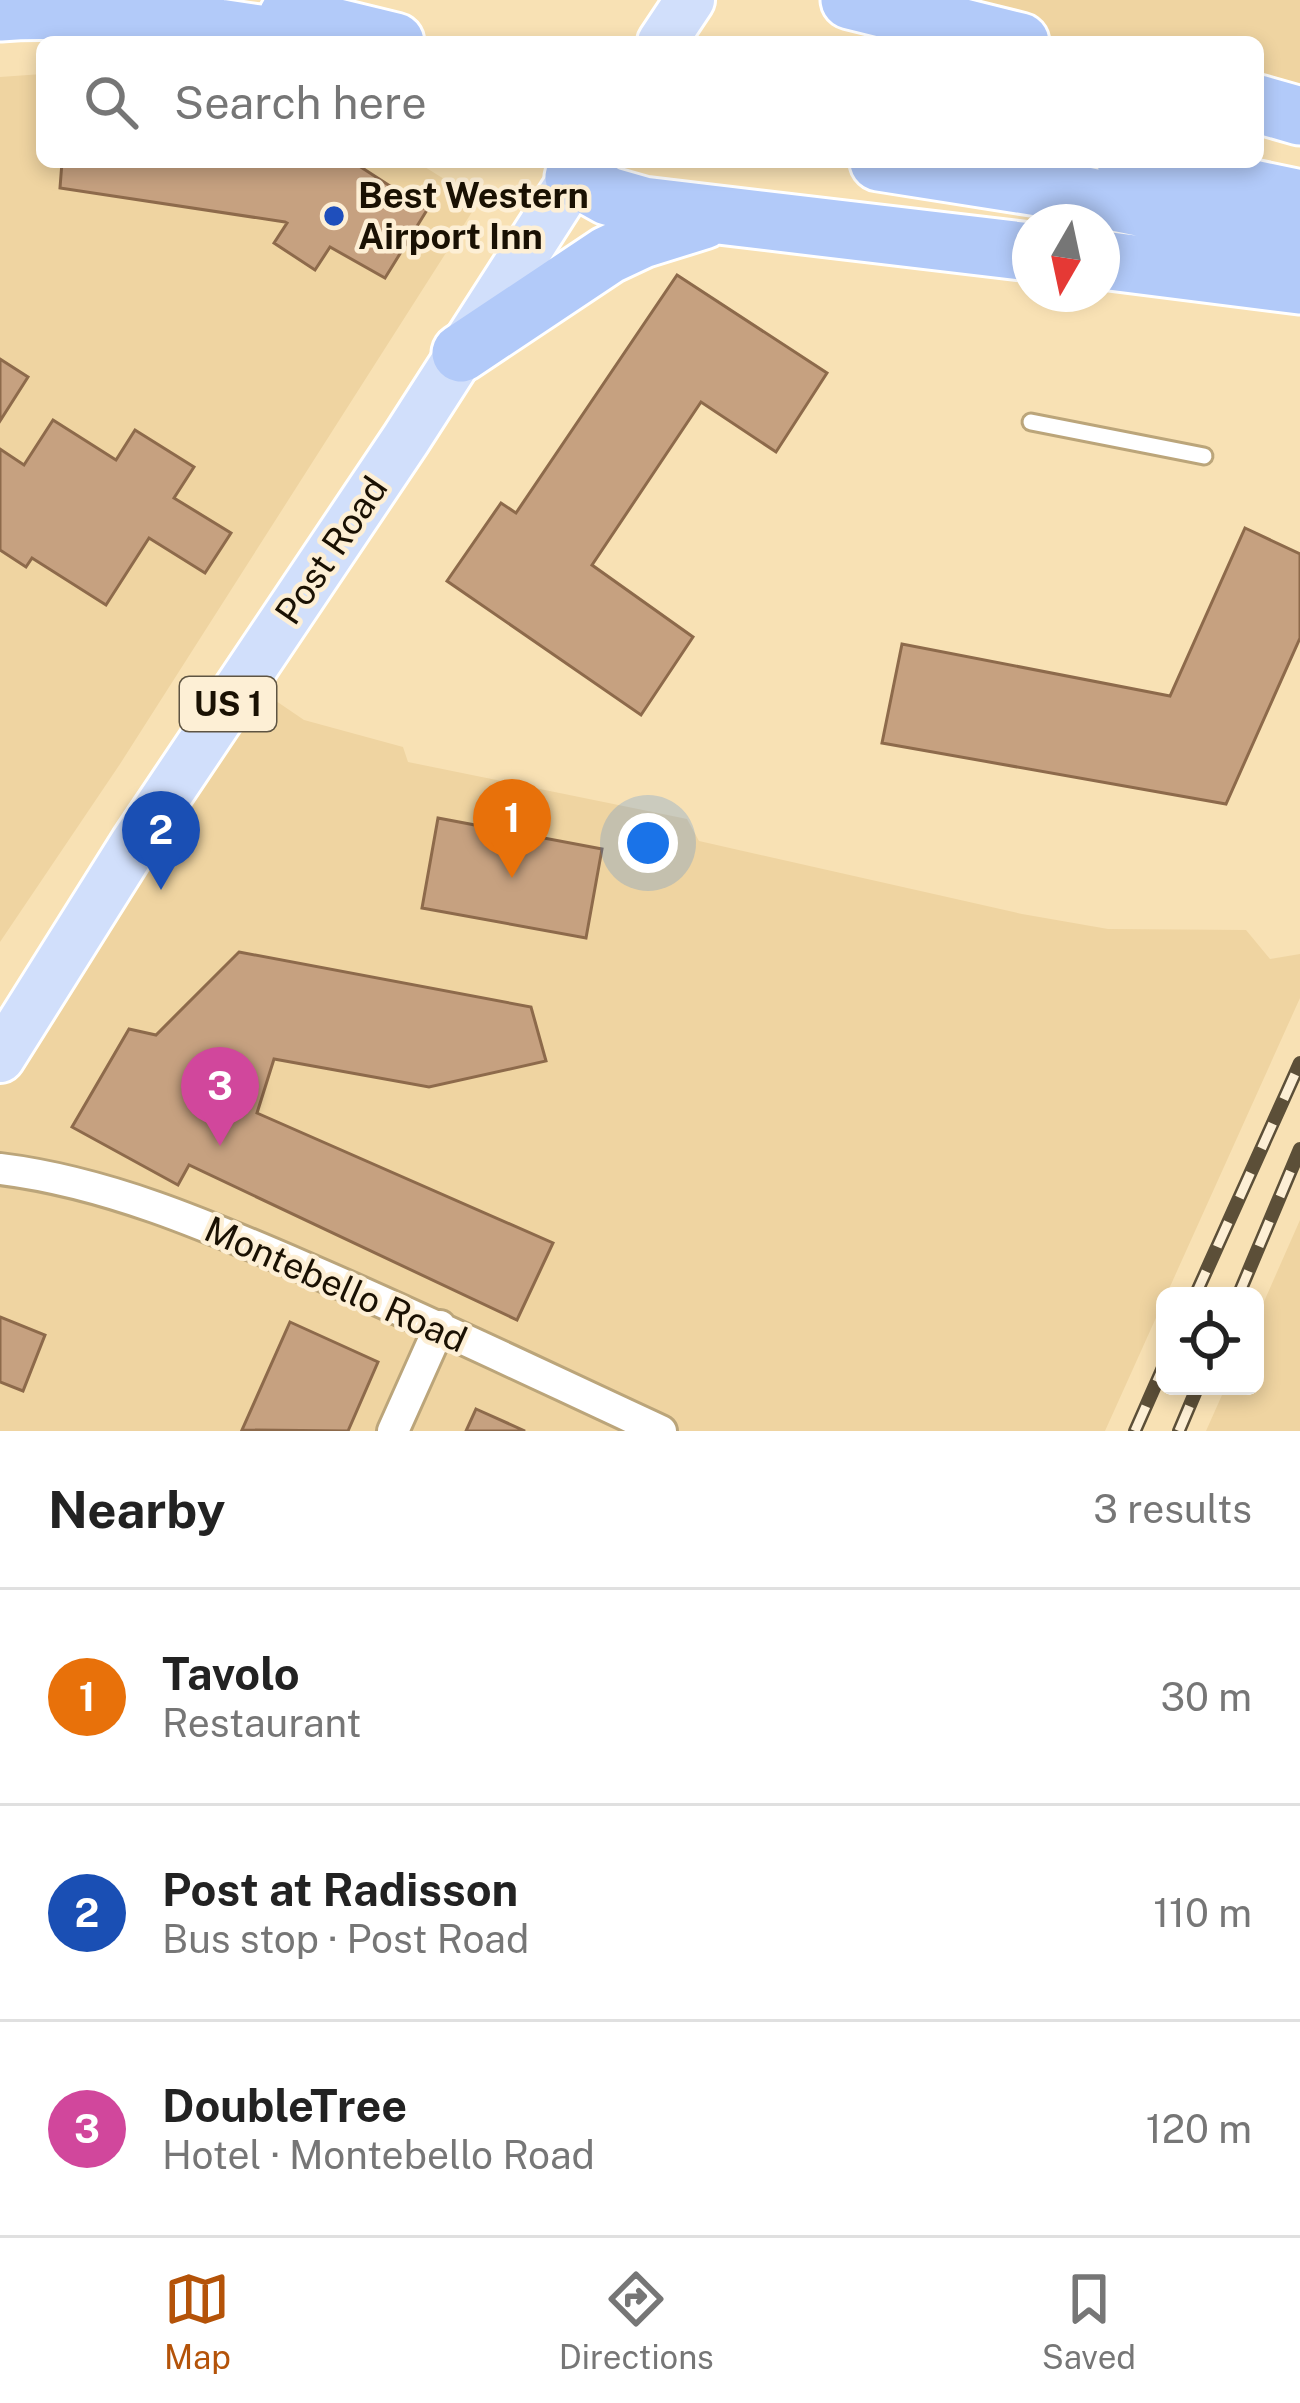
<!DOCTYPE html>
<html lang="en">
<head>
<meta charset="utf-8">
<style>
	:root { --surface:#fff; --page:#f2f2f2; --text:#222; --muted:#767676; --line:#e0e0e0; --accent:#b45309 }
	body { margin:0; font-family:"Public Sans",sans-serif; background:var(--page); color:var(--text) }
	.controls { position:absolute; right:36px; bottom:36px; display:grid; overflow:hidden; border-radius:18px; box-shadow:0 6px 18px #0003 }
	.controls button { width:108px; height:108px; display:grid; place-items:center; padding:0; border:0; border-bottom:3px solid var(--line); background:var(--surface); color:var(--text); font:60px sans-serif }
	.compass { position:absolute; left:1012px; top:204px; width:108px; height:108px; border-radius:50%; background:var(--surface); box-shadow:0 6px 18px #0003; rotate:189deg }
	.you { position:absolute; left:648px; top:843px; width:42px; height:42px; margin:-30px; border:9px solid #fff; border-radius:50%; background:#1a73e8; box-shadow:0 0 0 18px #1a73e833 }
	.badge { display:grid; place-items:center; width:78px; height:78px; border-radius:50%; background:var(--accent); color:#fff; font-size:39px; font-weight:700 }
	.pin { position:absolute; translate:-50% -99px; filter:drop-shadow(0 3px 6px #0008) }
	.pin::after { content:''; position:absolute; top:63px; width:42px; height:36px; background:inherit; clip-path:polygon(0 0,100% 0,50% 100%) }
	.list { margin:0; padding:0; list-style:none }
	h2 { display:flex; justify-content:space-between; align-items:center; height:156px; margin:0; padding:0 48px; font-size:51px }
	h2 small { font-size:39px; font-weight:400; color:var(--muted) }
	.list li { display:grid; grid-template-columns:78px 1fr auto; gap:36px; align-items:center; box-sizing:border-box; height:216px; padding:0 48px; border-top:3px solid var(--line) }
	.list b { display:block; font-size:45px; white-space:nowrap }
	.list p { margin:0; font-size:39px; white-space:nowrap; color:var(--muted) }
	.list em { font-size:39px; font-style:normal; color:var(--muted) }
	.icon { flex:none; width:66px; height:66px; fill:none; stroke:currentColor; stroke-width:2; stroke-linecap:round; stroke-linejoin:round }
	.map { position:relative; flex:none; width:1300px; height:1431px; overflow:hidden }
	.search { position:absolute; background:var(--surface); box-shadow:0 6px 18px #0003; left:36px; right:36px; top:36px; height:132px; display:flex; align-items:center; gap:30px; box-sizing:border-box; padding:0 42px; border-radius:18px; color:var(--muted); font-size:45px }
	.sheet { height:804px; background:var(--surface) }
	nav { display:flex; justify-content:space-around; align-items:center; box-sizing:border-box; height:168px; border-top:3px solid var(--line); background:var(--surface); font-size:33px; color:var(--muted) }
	nav a { display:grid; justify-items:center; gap:6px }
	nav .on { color:var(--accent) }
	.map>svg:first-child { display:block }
	.built { fill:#efd4a1 }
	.building { fill:#c6a180; stroke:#8d6a4b; stroke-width:3 }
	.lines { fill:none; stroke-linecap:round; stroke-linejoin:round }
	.lane-casing { stroke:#bba57a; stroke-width:21 }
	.street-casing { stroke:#bba57a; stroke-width:36 }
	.primary-casing { stroke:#fff; stroke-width:54 }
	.highway-casing { stroke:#fff; stroke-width:63 }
	.lane { stroke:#fff; stroke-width:15 }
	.street { stroke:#fff; stroke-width:30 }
	.primary { stroke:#d1dffb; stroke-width:48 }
	.highway { stroke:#b2caf9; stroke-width:57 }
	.rail-casing { stroke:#5c4f38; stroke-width:14 }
	.rail { stroke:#fdefd5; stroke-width:9; stroke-dasharray:27; stroke-linecap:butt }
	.poi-dot { fill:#1f4fbc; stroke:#fdefd5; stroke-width:4.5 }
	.labels { text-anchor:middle; stroke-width:9; stroke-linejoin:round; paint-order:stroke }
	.shield { fill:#fdefd5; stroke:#5e5442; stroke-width:3 }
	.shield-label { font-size:33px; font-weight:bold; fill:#1a1103 }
	.poi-label { font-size:36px; font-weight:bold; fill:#1a1103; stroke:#fdefd5; text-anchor:start }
	.street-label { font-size:36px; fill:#1a1103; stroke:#fdefd5 }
</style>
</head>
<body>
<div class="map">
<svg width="1300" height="1431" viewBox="0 0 1300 1431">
	<rect width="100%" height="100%" fill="#f8e1b4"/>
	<path class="built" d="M875,0H1300V108L1258,96V42H1064L1003,25Z
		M42,74V162H417L479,201L120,764L0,942V77Z
		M245,680L304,720L403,747L408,762L687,819L699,841L1022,914L1108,929L1246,930L1270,959L1300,954V998L1105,1431H0V1045Z
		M1300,1220V1431H1206L1226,1386H1255V1322Z"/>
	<path class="building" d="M62,162H353L427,210L385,278L330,247L315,270L274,243L287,223L285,222L60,188Z
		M677,275L827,373L776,452L701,402L592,565L693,637L641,715L447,581L501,503L516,513Z
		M0,359L28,377L0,421Z
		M53,420L116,460L135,430L194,467L174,498L231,533L205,573L149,538L106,605L32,558L26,567L0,550V449L24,465Z
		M1245,528L1300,554V638L1226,804L882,743L902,644L1170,696Z
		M438,818L602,849L586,938L422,908Z
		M239,952L531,1007L546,1061L429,1087L274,1059L257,1113L553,1243L517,1320L189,1165L178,1185L72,1127L129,1029L156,1035Z
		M0,1317L45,1335L23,1391L0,1382Z
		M290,1322L378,1362L348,1431L242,1430Z
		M476,1409L525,1431H466Z"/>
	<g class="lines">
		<defs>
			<path id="lane" d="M1031,422L1204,456"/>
			<path id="street" d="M0,1169C106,1182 206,1225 303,1267C424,1319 542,1376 661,1431
				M393,1431L440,1326"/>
			<path id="primary" d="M662,42L690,0
				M0,1058L135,843L406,439L584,162"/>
			<path id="highway" d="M850,0L1020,42
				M0,12C108,4 215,31 322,42
				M288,16L395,42
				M1258,104L1300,116
				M879,162L1051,189L1300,240
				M1126,162L1300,199
				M574,177L608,196L643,206L1030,252
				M1102,260L1300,285
				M461,353L608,255L642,239L703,220"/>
		</defs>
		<use href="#lane" class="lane-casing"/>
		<use href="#street" class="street-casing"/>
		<use href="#primary" class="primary-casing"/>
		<use href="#highway" class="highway-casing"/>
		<use href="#lane" class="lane"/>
		<use href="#street" class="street"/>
		<use href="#primary" class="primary"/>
		<use href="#highway" class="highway"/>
		<defs>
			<path id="rail" d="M1195,1296L1300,1063
				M1238,1296L1300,1149
				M1135,1431L1165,1363
				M1179,1431L1198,1386"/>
		</defs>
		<use href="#rail" class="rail-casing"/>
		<use href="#rail" class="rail"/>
	</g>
	<circle class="poi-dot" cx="334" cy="216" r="12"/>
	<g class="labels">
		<rect class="shield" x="180" y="677" width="96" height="54" rx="9"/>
		<g class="shield-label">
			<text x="228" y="716">US 1</text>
		</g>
		<g class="poi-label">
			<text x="358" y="208">Best Western<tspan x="358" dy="41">Airport Inn</tspan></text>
		</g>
		<g class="street-label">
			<text transform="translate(331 550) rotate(-56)" y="13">Post Road</text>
			<text transform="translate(336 1284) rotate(24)" y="13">Montebello Road</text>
		</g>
	</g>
</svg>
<div class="controls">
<button><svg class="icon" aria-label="locate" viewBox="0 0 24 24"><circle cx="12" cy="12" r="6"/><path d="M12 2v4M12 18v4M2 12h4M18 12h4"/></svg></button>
</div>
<svg class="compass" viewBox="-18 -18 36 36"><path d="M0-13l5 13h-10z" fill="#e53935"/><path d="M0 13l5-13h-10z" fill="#767676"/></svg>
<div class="you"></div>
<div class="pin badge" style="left:512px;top:878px;background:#e8710a">1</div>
<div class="pin badge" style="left:161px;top:890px;background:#1a4fb4">2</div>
<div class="pin badge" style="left:220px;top:1146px;background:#d1479c">3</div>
<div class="search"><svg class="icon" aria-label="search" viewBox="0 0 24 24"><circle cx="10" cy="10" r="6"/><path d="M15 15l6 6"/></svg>Search here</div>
</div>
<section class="sheet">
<h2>Nearby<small>3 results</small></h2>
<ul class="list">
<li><span class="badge" style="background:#e8710a">1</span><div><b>Tavolo</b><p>Restaurant</p></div><em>30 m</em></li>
<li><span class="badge" style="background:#1a4fb4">2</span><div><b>Post at Radisson</b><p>Bus stop · Post Road</p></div><em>110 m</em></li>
<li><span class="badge" style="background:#d1479c">3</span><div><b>DoubleTree</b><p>Hotel · Montebello Road</p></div><em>120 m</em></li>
</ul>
</section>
<nav>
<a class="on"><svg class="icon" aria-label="map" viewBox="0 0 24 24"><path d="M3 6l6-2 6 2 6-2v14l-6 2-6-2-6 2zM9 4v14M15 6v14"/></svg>Map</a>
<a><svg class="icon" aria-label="directions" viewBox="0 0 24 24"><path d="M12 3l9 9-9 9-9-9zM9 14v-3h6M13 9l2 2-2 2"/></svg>Directions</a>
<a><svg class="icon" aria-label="saved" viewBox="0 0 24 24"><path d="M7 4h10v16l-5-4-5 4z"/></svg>Saved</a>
</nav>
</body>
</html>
